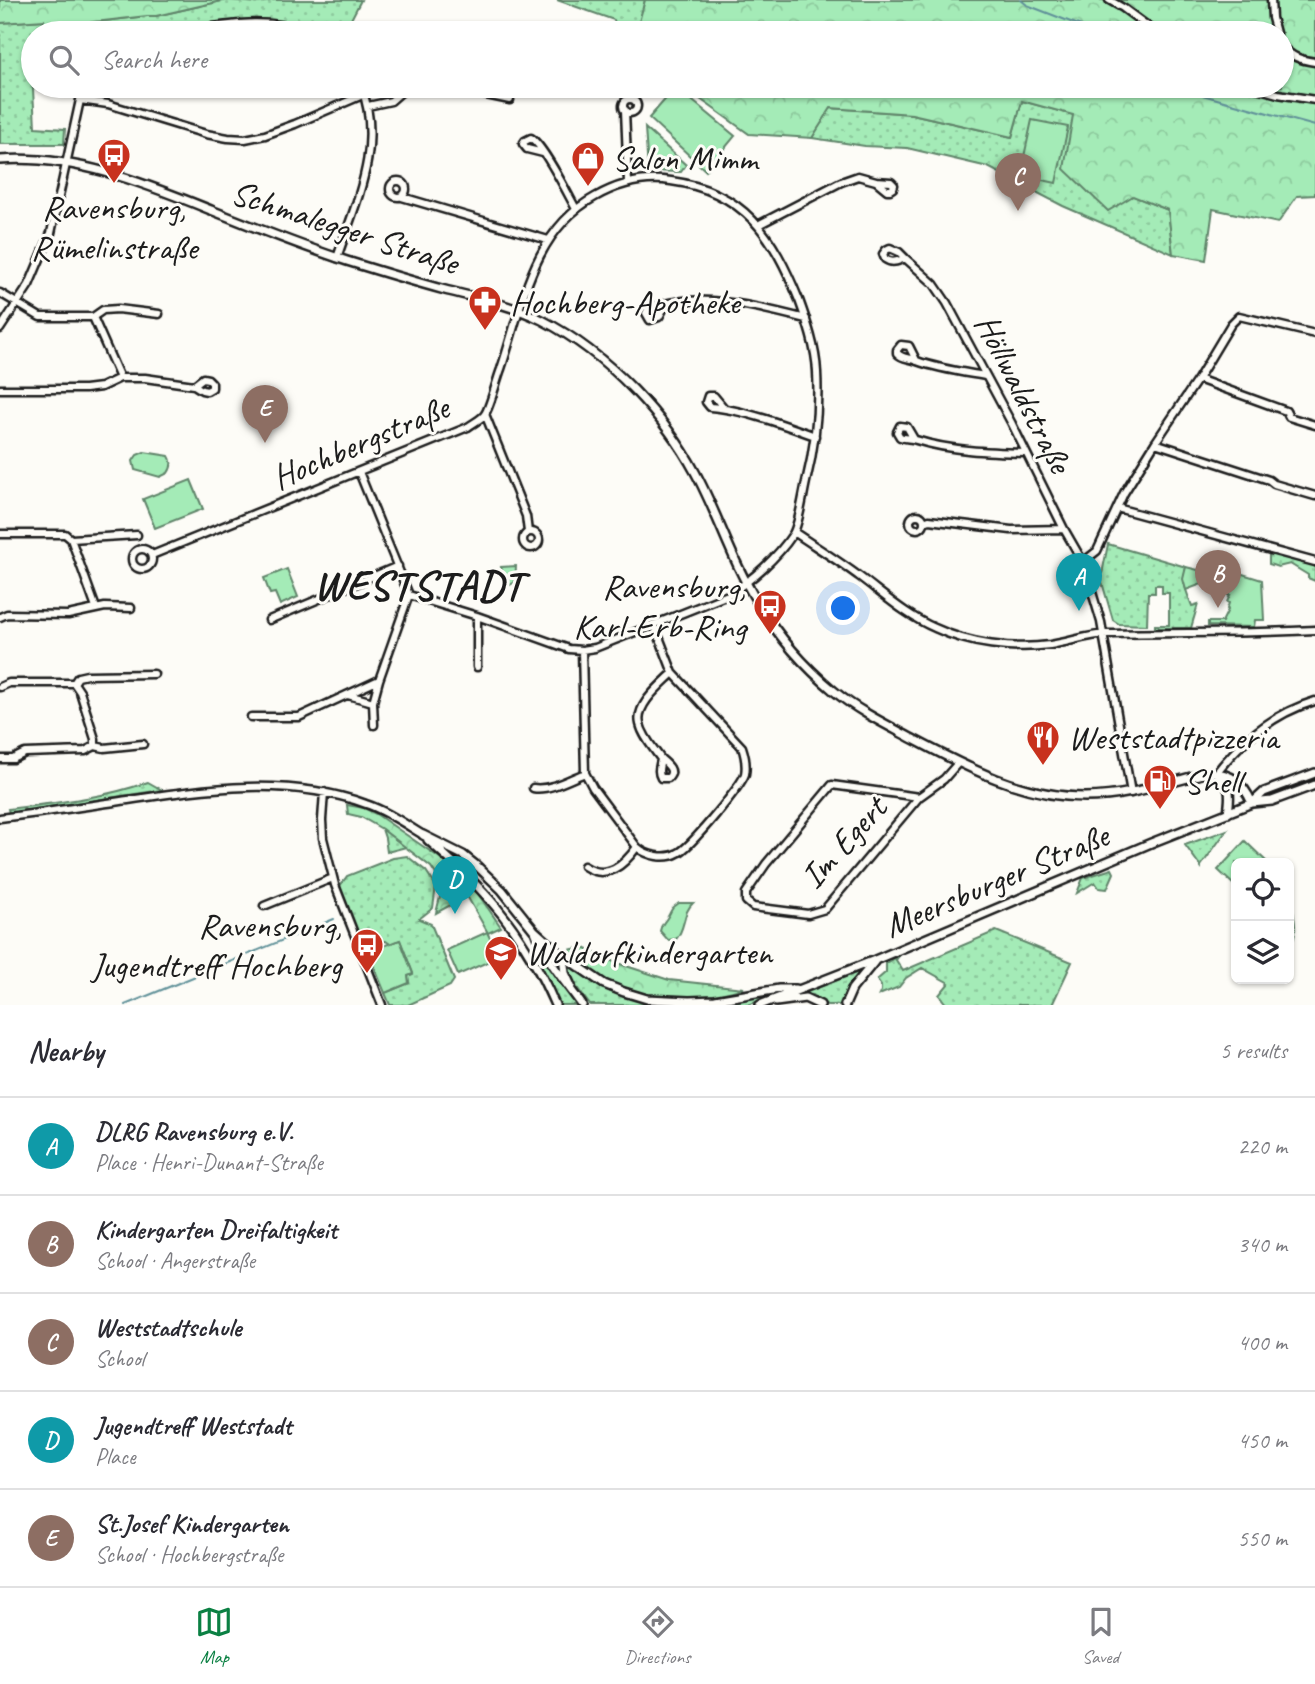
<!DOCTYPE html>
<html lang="en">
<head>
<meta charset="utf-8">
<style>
	:root { --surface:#fff; --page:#f2f2f3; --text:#2b2b33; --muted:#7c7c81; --line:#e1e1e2; --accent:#0b8043 }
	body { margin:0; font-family:Caveat,sans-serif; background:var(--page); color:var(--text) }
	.controls { position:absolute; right:21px; bottom:21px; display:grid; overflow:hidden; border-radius:10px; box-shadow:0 2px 5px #0004 }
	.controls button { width:63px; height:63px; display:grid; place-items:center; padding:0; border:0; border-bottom:2px solid var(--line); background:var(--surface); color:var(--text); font:35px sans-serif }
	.you { position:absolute; left:844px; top:609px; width:24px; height:24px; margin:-18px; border:5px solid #fff; border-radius:50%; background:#1a73e8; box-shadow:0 0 0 10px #1a73e833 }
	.badge { display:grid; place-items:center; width:46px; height:46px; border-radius:50%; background:var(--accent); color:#fff; font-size:23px; font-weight:700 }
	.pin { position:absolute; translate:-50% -58px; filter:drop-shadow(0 2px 4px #0008) }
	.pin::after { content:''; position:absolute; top:37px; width:24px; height:21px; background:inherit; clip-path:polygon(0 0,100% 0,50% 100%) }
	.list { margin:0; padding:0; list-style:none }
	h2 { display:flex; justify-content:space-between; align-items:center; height:91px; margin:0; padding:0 28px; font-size:30px }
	h2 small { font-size:23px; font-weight:400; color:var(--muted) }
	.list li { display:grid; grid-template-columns:46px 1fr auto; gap:21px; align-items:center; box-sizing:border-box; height:98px; padding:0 28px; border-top:2px solid var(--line) }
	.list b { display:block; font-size:26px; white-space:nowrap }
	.list p { margin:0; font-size:23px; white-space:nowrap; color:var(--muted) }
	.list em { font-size:23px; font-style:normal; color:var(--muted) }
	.icon { flex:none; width:38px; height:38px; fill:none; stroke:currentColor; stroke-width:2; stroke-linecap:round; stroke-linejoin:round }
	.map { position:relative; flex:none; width:1315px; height:1005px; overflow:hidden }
	.search { position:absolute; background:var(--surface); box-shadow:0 2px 5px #0004; left:21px; right:21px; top:21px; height:77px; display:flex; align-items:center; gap:18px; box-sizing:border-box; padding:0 24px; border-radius:38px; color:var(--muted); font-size:26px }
	.sheet { height:581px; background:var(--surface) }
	nav { display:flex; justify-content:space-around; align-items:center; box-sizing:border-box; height:98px; border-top:2px solid var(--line); background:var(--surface); font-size:19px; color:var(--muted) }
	nav a { display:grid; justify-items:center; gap:4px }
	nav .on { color:var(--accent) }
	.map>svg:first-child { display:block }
	.grass { fill:url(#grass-dots); stroke:#60846a; stroke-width:2 }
	.forest { fill:url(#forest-crowns); stroke:#60846a; stroke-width:2 }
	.green { fill:#a4ebb7; stroke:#60846a; stroke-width:2 }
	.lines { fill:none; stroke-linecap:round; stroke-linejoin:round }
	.stream { stroke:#619199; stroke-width:2 }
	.minor-casing { stroke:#1c1c1c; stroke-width:11 }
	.tertiary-casing { stroke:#1c1c1c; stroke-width:12 }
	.minor { stroke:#fdfcf7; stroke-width:6 }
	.tertiary { stroke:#fdfcf7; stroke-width:7 }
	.labels { text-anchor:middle; stroke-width:6; stroke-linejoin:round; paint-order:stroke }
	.poi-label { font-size:35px; fill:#1c1c1c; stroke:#fdfcf7; text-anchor:start }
	.street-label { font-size:35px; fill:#1c1c1c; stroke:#fdfcf7 }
	.district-label { font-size:42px; font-weight:bold; letter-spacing:2px; fill:#1c1c1c; stroke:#fdfcf7 }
</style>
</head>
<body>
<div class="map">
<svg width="1315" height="1005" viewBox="0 0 1315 1005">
	<defs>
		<pattern id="grass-dots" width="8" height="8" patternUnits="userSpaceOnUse" patternTransform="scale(1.75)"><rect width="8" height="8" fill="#a4ebb7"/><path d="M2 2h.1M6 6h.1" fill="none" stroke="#8dc99d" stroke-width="1.8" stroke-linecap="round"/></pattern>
		<pattern id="forest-crowns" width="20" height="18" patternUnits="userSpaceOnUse" patternTransform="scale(1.75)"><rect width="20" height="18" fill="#a4ebb7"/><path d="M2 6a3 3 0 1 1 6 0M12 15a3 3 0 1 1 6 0" fill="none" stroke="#8dc99d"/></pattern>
	</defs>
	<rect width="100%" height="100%" fill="#fdfcf7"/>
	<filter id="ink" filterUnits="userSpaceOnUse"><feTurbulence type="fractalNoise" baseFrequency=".0143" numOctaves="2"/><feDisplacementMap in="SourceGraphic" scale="14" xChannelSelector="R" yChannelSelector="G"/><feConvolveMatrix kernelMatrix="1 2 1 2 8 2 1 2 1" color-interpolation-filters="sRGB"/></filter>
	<g filter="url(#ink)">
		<path class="grass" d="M226,0C240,0 258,6 271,0H361L344,33H317L301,25L265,19L187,27L144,33H87V23L147,16H156Z
			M557,0H645L637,33H617L614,20Z
			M45,20L43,33H33V89L35,127L65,129L64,144H0V23Z
			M1022,101L1074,115L1133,196L1168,210L1173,254L1063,206L988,167L907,148L865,146L812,138L830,108L912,114L1012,137Z
			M1108,544L1186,567C1182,584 1186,590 1192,606L1198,604L1191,628H1155V625H1169V593H1162V585H1155V593H1148L1147,625L1119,624L1113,620L1101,579Z
			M1269,550L1315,562V581L1308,578V575L1290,564L1278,567L1269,564Z
			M148,782L162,790L9,813L8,809C55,803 104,798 148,782Z
			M382,829L406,847L387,852L385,838Z
			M1227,830L1201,866V867L1185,845Z
			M407,856L426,871L436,886L433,908L419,919L431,924L454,980L450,986L408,1005H390L385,993L409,983L408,976L413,973L400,940L390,944L386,941L366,942L359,939L340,886L347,876L393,858Z
			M1112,869L1114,873L1107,889L1099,888L1095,882L1077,893L1083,878Z
			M996,931L1072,962L1052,1005H947L939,995L949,983L922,968L906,978L899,987L879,995L881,991V986L877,980L886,972V963L899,956L896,960L903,971Z
			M545,957L578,1005H560L538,959Z
			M566,963L609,991L636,999L664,1005H590C580,992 569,979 566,963Z
			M861,971L852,984L843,1005H827L813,995L802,994Z
			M779,989L780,993L748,1005H696L719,1002Z"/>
		<path class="forest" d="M0,0H226L156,16H147L87,23V33H43L44,20L0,23Z
			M645,0H1315V195L1297,196L1278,223L1213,209L1206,260L1173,254L1168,210L1133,196L1108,211L1064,169L1073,115L1022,101L1012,137L912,114L831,108L812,138L749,134L682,86H1282V33H636Z
			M347,805L364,808L376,814L440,858L476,891L501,927L488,933L467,896L436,913L443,885L431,867L382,829L361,817L348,814Z
			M582,947L614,962L669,980L744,988C701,1001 651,1004 609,983C593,974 579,962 564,951Z"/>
		<path class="green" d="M676,87L735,136L706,171L649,118Z
			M1032,120L1068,127L1056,183L1020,175Z
			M645,128L686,165L681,172L648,171Z
			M144,452L169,456C173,462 172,467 168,473L160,477L135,470L133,461L137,455Z
			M191,480L203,509L155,528L143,499Z
			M516,566L515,582L510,585L505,583L501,567Z
			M1186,567L1206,572L1202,584L1186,590L1183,579Z
			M287,569L298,597L280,605L275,593L270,594L264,578Z
			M1236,572L1262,580L1264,620H1255L1254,627L1208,626V622H1222L1228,610L1227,609L1229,603L1227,602L1230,595H1228Z
			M1245,841L1268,863H1236V887L1218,870Z
			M679,903H693C682,913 686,928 676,939L668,940L660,931C661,924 664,923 667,918C673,909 669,910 679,903Z
			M1289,905H1292C1294,919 1299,934 1290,945Z
			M487,932L499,957L458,975L447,950Z
			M400,940L413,974L408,976L409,983L385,993L366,947L377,943L383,946Z"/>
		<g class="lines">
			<path class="stream" d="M1021,0L1027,5L1099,33
				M1185,86L1195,93L1315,126
				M125,1005L334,919"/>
			<defs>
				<path id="minor" d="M1109,0L1123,8L1157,33
					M1271,0L1272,18L1276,33
					M170,33C214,28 266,14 308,33
					M1282,46C1291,57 1301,60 1315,62
					M1249,86L1278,94L1315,100
					M623 106a7 7 0 1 1 14 0a7 7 0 1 1-14 0Z
					M80,100L108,104L206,134L228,138L245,139L265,135L295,124L365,94
					M368,106L391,101L408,86H443L510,100
					M625,110L628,183
					M543,153L527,149L523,144L525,141L531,138C543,145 568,194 576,209
					M390 189a8 8 0 1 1 16 0a8 8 0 1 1-16 0Z
					M876,181L891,182L894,185L893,188L890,190H887Z
					M402,197L548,240
					M758,225L841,182L858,176L876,181
					M890,248L899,252L905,258C898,261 892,264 885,259L883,254L886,250Z
					M337,258C356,201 384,146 361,86
					M905,258L934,284L947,303L1012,424L1064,529L1083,562L1101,622L1131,793
					M0,293L40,317H93L120,378L101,387L85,389H0
					M666,304L659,317L650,320L646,313L648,309C694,290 760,307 806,319
					M93,317L103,310L118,309L159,314
					M0,329L29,285L51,233L80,100L85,86
					M916,360L909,346L901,345L897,350V353C903,360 909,357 917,361C939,369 962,372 985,376
					M120,378H145L194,385L202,390L207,391L212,388V383L208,379L203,378L194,385
					M1198,379L1286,411L1289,417L1315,425
					M724,408L714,396H708L706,402L710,407C741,409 785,425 815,436
					M485,414L526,516L528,532
					M914,439L907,427L900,426L897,432L900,437C905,439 911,438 916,440C951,451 990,452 1026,453
					M1155,443L1269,480L1274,484L1315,496
					M1117,508L1315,562
					M910 522a7 7 0 1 1 14 0a7 7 0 1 1-14 0Z
					M924,522L929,520L1011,530L1064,529
					M523 540a8 8 0 1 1 16 0a8 8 0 1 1-16 0Z
					M794,532C816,547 839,561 860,577C884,595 907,616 935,628C969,644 1012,650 1050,645C1069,642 1088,635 1107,634C1176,632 1246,634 1315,630
					M0,534H65L71,539L137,535
					M71,539L96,608
					M132 559a10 10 0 1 1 20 0a10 10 0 1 1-20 0Z
					M152,555L468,427C473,423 482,419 485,414C490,407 497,379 501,369C522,307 532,231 595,197C618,184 645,177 671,181C745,191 773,236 799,300C807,322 816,348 817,372C819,410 815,446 806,482C803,495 799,524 793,534C777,558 752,580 728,595L595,648L582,650L569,649L477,616L409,595L359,472
					M1083,562L1097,551L1124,493L1155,443L1198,379L1231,324L1239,316L1315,334
					M477,616V667
					M0,617L7,614L68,615L105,607L131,608
					M269,620L398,566
					M582,650L585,773L593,788L637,847C647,856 666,860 678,853C690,848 741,786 745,774C747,764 745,756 742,747L673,673L654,624
					M74,683L80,692L95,739V746
					M0,687L9,683H74L78,677L87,675L154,674
					M348,695L373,702
					M251,717H299L379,680
					M374,725L373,702L379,680L409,595
					M0,759H13L25,753L85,751L95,746L104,748L143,744
					M661,759C667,764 676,771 668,778H661C657,771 660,766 661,759C654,749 643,737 640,724C635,705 661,685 673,673
					M1217,772C1242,740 1275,713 1315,701
					M533,788C549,791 570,779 585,773
					M324,792L322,820L323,838L335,885L382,1005
					M919,797L825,909L808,914L753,907L746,901V893L766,864L832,785L919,797L944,779L958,763
					M0,818C43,813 85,806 128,800C207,788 289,776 366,804C387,811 405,824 423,835
					M584,866C607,881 624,865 637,847
					M264,906L333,878"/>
				<path id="tertiary" d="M0,160C73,154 144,183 211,210C256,228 301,246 347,261C379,271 412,281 445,290C477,298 512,305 542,320C577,338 607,362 634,390C658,415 679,442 695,472C718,514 732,562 758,603C778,636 804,666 834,691C858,711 887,725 915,740C968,768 1023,797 1085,797C1128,797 1166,783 1206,773C1229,771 1243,782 1252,803
					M1217,773C1231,789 1231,792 1228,813
					M1252,803L1264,792L1315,773
					M423,835L463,855L478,867L502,890L534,930L563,956L604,984L624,992L647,999L689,1001L715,1000L779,989H796
					M428,840C446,856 464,872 480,889C512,922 537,963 555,1005
					M535,931C545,959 565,981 582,1005
					M563,956L565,973L571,986
					M776,1002L805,998L820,1005
					M760,1005L875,960L1151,843L1252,803L1272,801L1315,785
					M845,1005L852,989L874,962"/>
			</defs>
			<use href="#minor" class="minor-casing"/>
			<use href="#tertiary" class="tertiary-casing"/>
			<use href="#minor" class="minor"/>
			<use href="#tertiary" class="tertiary"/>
		</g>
	</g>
	<defs>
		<symbol id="bus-pin" viewBox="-11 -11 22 30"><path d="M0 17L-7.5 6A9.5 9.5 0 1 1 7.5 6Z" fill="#c8321e" stroke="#fdfcf7"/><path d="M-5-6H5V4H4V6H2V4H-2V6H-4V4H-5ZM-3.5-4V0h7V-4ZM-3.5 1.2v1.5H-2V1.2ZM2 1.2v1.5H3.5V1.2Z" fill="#fff"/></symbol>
		<symbol id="shop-pin" viewBox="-11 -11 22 30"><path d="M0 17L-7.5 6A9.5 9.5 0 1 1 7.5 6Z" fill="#c8321e" stroke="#fdfcf7"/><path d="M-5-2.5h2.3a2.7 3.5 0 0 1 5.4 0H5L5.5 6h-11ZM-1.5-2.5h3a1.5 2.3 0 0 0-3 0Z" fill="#fff"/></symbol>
		<symbol id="pharmacy-pin" viewBox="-11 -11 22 30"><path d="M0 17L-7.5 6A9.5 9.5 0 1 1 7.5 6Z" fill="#c8321e" stroke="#fdfcf7"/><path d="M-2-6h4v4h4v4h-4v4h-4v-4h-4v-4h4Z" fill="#fff"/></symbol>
		<symbol id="restaurant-pin" viewBox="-11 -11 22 30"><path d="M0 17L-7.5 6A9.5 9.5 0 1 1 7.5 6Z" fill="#c8321e" stroke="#fdfcf7"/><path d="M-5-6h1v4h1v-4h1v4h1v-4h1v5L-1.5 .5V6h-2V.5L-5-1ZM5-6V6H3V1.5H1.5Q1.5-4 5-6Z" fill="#fff"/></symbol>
		<symbol id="fuel-pin" viewBox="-11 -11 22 30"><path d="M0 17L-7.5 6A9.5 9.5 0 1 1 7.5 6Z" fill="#c8321e" stroke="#fdfcf7"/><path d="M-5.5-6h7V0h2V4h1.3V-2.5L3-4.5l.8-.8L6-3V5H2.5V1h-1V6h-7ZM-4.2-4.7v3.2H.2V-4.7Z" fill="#fff"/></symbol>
		<symbol id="school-pin" viewBox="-11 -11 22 30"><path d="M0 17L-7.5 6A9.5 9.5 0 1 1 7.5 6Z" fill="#c8321e" stroke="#fdfcf7"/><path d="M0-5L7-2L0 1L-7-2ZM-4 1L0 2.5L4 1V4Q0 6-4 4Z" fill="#fff"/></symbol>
	</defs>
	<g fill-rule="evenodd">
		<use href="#bus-pin" x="95" y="136" width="38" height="52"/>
		<use href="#shop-pin" x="569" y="139" width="38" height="52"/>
		<use href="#pharmacy-pin" x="466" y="283" width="38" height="52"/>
		<use href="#bus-pin" x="751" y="587" width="38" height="52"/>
		<use href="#restaurant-pin" x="1024" y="718" width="38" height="52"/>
		<use href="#fuel-pin" x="1141" y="762" width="38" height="52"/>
		<use href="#bus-pin" x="348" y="926" width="38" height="52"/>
		<use href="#school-pin" x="482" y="933" width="38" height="52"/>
	</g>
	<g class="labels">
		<g class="poi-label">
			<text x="612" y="170">Salon Mimm</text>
			<text x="114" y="219" text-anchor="middle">Ravensburg,<tspan x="114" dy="40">Rümelinstraße</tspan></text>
			<text x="510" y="314">Hochberg-Apotheke</text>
			<text x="746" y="598" text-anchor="end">Ravensburg,<tspan x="746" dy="40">Karl-Erb-Ring</tspan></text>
			<text x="1068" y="749">Weststadtpizzeria</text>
			<text x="1184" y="793">Shell</text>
			<text x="342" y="937" text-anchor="end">Ravensburg,<tspan x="342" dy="40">Jugendtreff Hochberg</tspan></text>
			<text x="526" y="964">Waldorfkindergarten</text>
		</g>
		<g class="street-label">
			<text transform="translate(345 227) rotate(18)" y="12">Schmalegger Straße</text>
			<text transform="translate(1024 393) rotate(63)" y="12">Höllwaldstraße</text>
			<text transform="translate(360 442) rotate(-23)" y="12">Hochbergstraße</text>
			<text transform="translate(843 842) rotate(-48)" y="12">Im Egert</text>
			<text transform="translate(996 880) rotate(-23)" y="12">Meersburger Straße</text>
		</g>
		<g class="district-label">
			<text x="419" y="599">WESTSTADT</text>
		</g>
	</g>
</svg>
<div class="controls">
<button><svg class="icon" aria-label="locate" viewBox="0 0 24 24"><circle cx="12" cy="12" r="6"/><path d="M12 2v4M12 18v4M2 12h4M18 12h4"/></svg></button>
<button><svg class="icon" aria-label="layers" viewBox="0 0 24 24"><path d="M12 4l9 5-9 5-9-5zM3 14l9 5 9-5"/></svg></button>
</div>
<div class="you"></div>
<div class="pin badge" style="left:1079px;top:611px;background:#0f9aa8">A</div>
<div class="pin badge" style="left:1218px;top:608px;background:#8d6e63">B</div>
<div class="pin badge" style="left:1018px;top:211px;background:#8d6e63">C</div>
<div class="pin badge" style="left:455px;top:914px;background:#0f9aa8">D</div>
<div class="pin badge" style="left:265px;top:443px;background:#8d6e63">E</div>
<div class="search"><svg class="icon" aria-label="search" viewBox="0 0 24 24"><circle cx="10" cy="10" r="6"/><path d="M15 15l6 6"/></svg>Search here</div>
</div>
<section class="sheet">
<h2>Nearby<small>5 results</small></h2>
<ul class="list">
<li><span class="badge" style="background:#0f9aa8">A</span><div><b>DLRG Ravensburg e.V.</b><p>Place · Henri-Dunant-Straße</p></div><em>220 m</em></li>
<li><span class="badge" style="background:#8d6e63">B</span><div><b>Kindergarten Dreifaltigkeit</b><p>School · Angerstraße</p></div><em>340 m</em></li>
<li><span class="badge" style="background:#8d6e63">C</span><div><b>Weststadtschule</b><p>School</p></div><em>400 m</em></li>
<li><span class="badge" style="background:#0f9aa8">D</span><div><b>Jugendtreff Weststadt</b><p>Place</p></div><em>450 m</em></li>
<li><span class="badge" style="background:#8d6e63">E</span><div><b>St.Josef Kindergarten</b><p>School · Hochbergstraße</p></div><em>550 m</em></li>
</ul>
</section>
<nav>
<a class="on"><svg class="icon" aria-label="map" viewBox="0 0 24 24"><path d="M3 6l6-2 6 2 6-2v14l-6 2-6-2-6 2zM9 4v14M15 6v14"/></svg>Map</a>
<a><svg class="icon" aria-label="directions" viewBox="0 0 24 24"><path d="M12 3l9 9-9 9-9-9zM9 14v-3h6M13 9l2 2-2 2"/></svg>Directions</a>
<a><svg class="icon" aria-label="saved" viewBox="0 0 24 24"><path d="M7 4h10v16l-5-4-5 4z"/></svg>Saved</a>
</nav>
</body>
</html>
